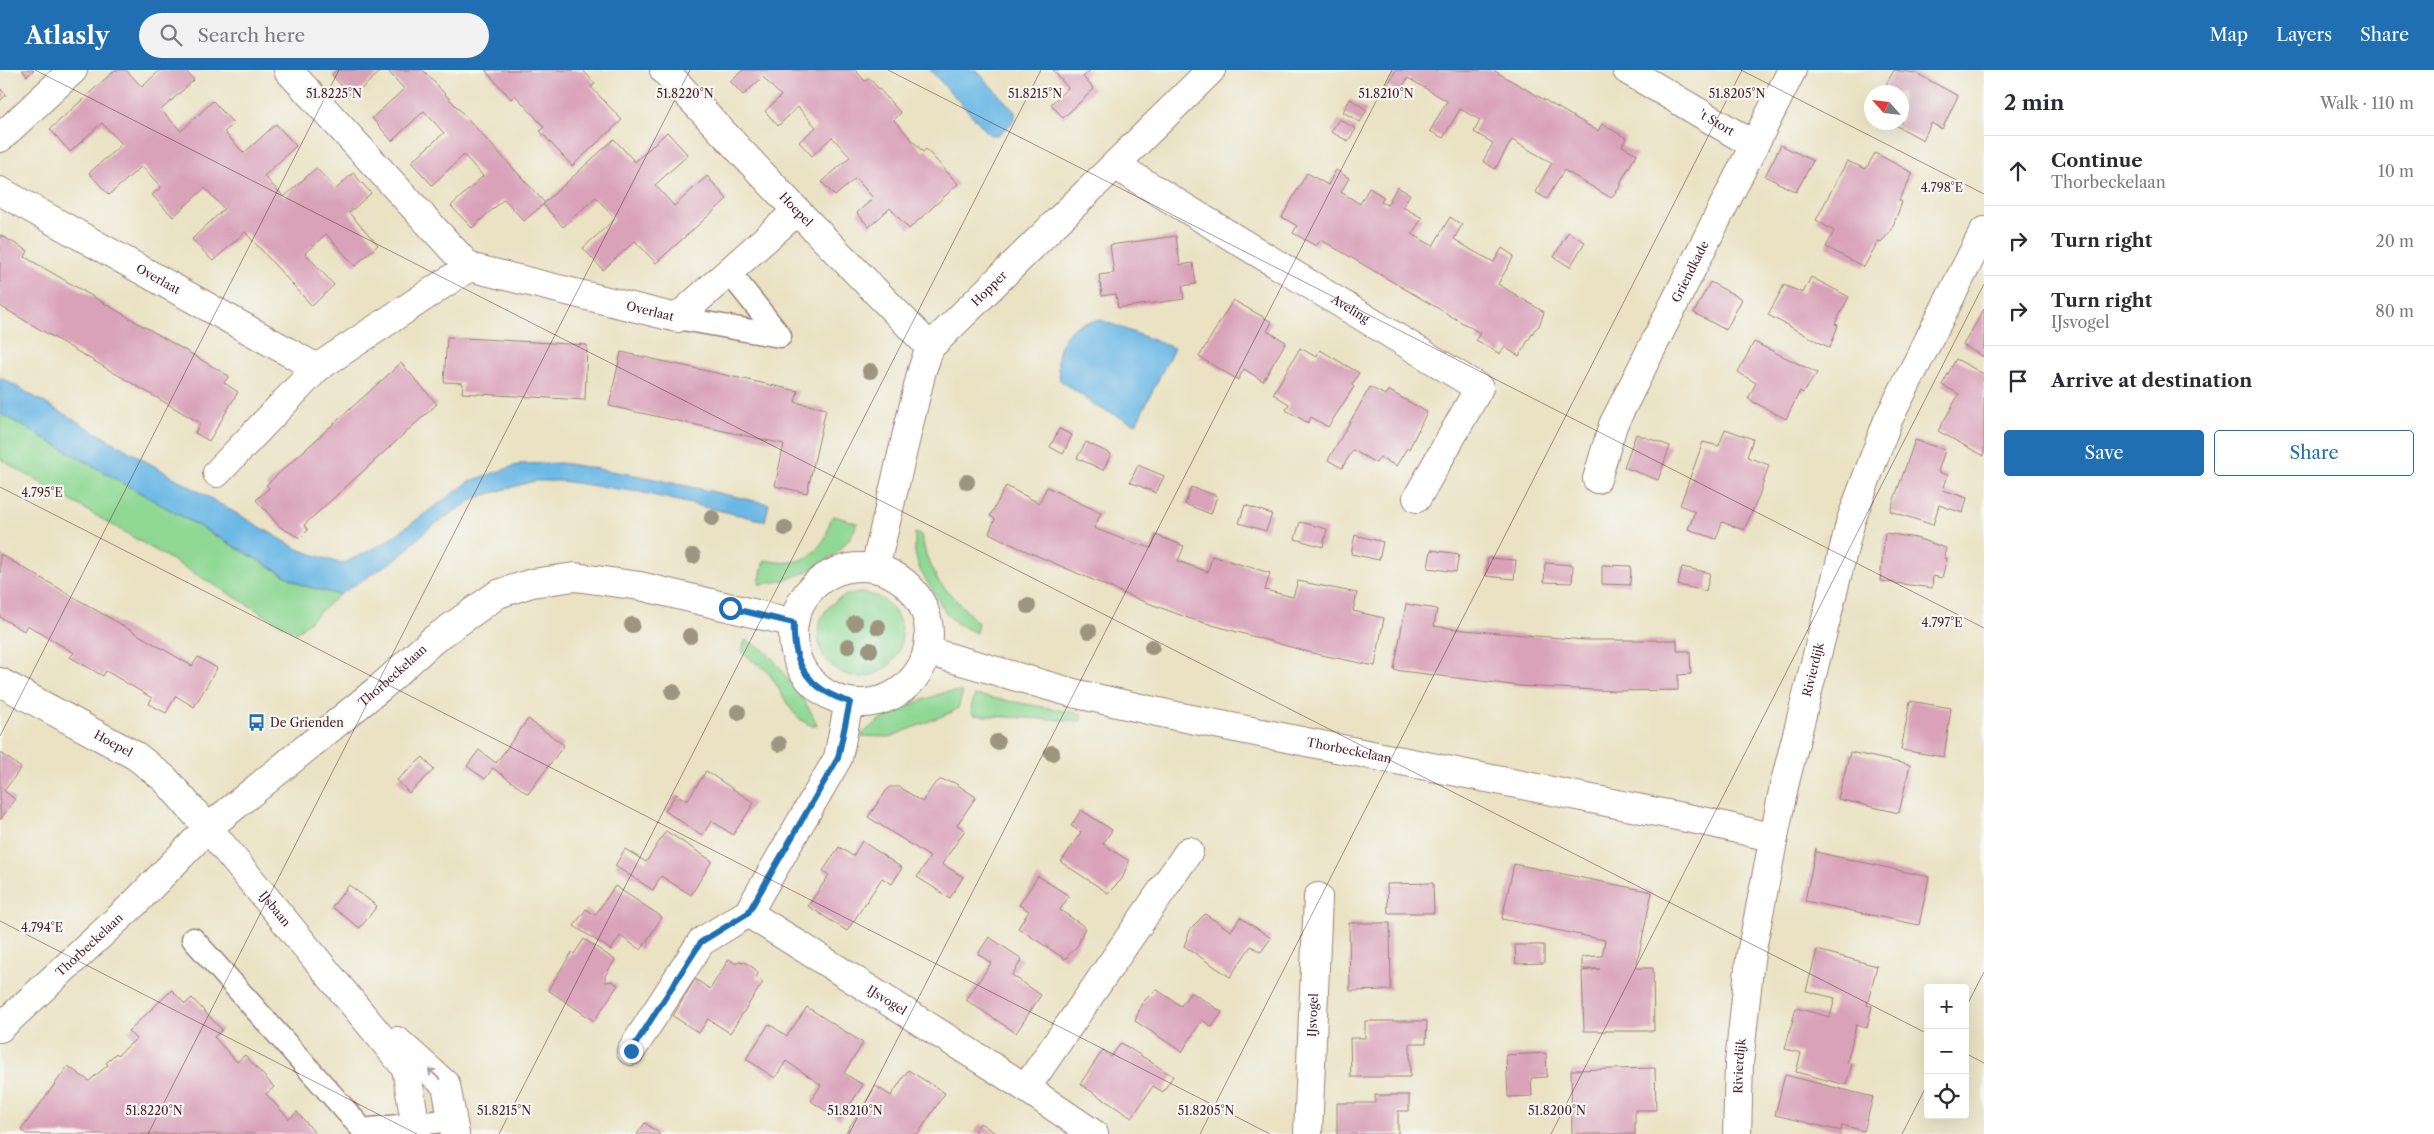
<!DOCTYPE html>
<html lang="en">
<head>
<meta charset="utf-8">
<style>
	:root { --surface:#fff; --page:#f2f2f3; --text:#2b2b33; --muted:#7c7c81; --line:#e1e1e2; --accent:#1f6fb2 }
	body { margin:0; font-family:"Libre Caslon Text",serif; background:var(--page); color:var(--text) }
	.controls { position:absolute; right:15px; bottom:15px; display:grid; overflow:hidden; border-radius:5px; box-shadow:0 5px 20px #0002 }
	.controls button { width:45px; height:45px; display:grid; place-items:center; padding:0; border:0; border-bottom:1px solid var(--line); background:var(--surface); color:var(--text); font:25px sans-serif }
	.compass { position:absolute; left:1864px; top:15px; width:45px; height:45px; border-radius:50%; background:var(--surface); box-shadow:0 5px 20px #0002; rotate:297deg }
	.stop { position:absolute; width:15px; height:15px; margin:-11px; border:4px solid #1f6fb2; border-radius:50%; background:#fff }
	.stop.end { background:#1f6fb2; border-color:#fff; box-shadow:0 1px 5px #0008 }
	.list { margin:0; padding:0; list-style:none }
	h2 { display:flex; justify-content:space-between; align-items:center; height:65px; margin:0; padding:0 20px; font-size:21px }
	h2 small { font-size:16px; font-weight:400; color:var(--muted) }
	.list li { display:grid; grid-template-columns:32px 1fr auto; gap:15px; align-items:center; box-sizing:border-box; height:70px; padding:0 20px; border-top:1px solid var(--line) }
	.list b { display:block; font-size:19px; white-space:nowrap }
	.list p { margin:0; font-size:16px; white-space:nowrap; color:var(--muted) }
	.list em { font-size:16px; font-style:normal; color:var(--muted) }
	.actions { display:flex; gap:10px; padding:15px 20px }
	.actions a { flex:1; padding:11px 0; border:1px solid var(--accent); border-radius:5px; text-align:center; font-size:18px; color:var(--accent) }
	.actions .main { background:var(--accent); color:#fff }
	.icon { flex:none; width:28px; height:28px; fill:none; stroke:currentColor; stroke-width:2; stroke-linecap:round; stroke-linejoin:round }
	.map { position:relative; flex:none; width:1984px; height:1064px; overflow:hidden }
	header { display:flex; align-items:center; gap:30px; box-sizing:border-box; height:70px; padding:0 25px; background:var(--accent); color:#fff }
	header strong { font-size:24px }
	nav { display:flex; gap:28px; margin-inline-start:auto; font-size:18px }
	.search { width:350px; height:45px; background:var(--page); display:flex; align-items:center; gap:12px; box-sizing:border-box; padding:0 18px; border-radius:28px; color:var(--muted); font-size:19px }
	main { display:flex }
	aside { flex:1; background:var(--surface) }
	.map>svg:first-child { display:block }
	.green { fill:#8ed894; stroke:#6c7c60 }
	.water { fill:#6bb8e5; stroke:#5a6c88 }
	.building { fill:#d9a2b9 }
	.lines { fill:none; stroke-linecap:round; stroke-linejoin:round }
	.service-casing { stroke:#9a8077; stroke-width:25 }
	.minor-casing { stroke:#9a8077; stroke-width:30 }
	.tertiary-casing { stroke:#9a8077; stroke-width:30 }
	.service { stroke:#fff; stroke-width:22 }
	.minor { stroke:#fff; stroke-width:28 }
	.tertiary { stroke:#fff; stroke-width:28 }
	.tree { fill:#9d9580 }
	.oneway { stroke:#ae9aa0 }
	.route { stroke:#1f6fb2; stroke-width:6 }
	.ticks { fill:none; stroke:#4a1f2b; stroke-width:1; stroke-opacity:0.45 }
	.labels { text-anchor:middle; stroke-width:4.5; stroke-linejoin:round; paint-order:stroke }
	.street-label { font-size:12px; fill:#4a1f2b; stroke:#f6f6f2 }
	.poi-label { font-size:12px; fill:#4a1f2b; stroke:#f6f6f2; text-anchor:start }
	.ticks-label { font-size:12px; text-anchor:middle; fill:#4a1f2b; stroke:#f6f6f2; stroke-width:4.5; stroke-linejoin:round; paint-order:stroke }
</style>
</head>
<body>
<header>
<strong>Atlasly</strong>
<div class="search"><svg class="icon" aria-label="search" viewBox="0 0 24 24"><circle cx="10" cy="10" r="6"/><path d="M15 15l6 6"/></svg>Search here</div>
<nav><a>Map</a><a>Layers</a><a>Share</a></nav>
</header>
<main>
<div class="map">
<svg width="1984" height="1064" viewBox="0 0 1984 1064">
	<rect width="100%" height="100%" fill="#f6f6f2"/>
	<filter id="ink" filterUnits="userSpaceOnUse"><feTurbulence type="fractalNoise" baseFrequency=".02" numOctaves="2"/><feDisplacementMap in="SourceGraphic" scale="10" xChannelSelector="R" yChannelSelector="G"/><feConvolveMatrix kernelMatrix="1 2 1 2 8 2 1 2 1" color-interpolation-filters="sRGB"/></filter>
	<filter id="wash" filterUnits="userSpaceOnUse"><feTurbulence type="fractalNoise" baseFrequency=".0096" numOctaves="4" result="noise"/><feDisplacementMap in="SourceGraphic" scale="20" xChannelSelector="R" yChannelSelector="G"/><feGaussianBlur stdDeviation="1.12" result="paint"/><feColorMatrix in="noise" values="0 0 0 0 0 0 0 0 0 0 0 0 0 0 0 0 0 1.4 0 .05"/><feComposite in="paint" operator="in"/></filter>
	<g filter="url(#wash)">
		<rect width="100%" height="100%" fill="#eae2c3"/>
		<path class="green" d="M0,343L302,515L339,525L296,563L0,389Z
			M834,446L857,453C846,489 793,513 759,514L763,494L766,490C791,496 811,492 825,468C829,461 827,452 834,446Z
			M915,463L921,465L926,485L938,511L978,553L976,563L956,553L947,544L920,500L915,483Z
			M818 565a42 42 0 1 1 84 0a42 42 0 1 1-84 0Z
			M745,570C767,578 776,592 789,611C800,627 811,637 817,656C790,654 782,617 766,600C758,592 748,591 742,581Z
			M947,622H963L958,638L952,642L890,667L861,666C877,647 922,629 947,622Z
			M975,625L1082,644L1081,651L973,645L971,638Z"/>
		<path class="water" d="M930,0H976L1015,42V50L998,65H990Z
			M1101,250L1174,278L1136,354L1099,338L1060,310C1055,290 1058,267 1078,255C1084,252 1094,251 1101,250Z
			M0,307L300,480L342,494L383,474L470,411L520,394L562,393L641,406L769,434L765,451L639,422L561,411H534L475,428L429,458L399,487L339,525L302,515L0,343Z"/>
		<g id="blocks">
			<path class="building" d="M22,0H34L27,6Z
				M115,0H126L142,17L160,0H185L194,10L161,40L181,61L213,31L234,54L224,62L244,83L276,54L296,76L264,106L284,127L316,98L336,119L353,103L371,123L349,143L378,175L355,196L326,164L305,183L334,215L312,236L245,162L213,191L192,169L224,139L205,118L173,147L152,125L161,117L142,96L109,125L89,103L122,74L102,53L70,82L50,59Z
				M337,0H382L352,27L332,5Z
				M387,0H423L545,133L524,151L504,129L472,158L451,136L483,106L464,85L432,115L411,92L444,63L424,41L392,71L372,48L404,19Z
				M485,0H583L595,14L591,17L622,50L572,96L540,61L544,57L515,25L511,29Z
				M743,0H855L865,11L869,8L901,43L894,50L923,82L926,79L958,114L909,159L890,138L869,157L857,143L873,128L856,108L835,126L822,112L850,87L832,67L812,86L799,72L816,57L798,37L778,56L765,41L781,26L763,7L743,25L730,11Z
				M1053,0H1091L1083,7L1094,19L1063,48L1051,34L1068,18Z
				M1396,0H1493L1598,61L1602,54L1626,68L1622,76L1637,84L1621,111V116L1611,128L1564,100L1547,129L1535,122L1552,93L1512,70L1495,99L1483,91L1493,73L1474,62L1480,50L1460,39L1443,68L1430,61L1447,31L1408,8L1399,23L1387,15Z
				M1894,0L1916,3L1958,26L1942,59L1931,53L1923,70L1890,52H1902V22H1882Z
				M0,18L6,25L0,31Z
				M1350,29L1367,40L1360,52L1343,42Z
				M1339,49L1356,59L1348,71L1331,62Z
				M667,62L688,85L655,115L674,136L707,106L727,129L656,193L635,171L603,200L583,178L615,149L596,127L563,157L543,134L614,69L635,92Z
				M1781,75L1813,91L1796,122L1765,106Z
				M1875,83L1913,103L1899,130L1902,132L1894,153L1889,163L1881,172L1878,171L1864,197L1826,177L1834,161L1816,150L1847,91L1866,99Z
				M1336,100L1349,108L1341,122L1360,134L1369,118L1384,127L1381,132L1387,135L1397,117L1410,124L1403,137L1422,148L1412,164L1433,176L1450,147L1462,155L1454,169L1473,181L1494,192L1502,178L1514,186L1498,214L1544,242L1539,256L1535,259L1519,286L1504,277L1500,284L1476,270L1480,263L1335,178L1321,170L1316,176L1293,163L1297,156L1282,147L1307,103L1328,115Z
				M1568,162L1585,172L1570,197L1554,187Z
				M0,165L28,181L25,187L229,306L224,313L238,322L209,371L195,363L200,353L0,236Z
				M1176,166L1180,195L1193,193L1196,214L1182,216L1184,229L1118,238L1116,224L1102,226L1099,205L1114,203L1110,175Z
				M1811,207L1849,227L1835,254L1838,255L1830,278L1768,245L1784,215L1803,223Z
				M1710,212L1742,229L1726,260L1694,243Z
				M1233,230L1272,252L1267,261L1286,272L1263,311L1244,299L1238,310L1199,287Z
				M1984,239V287L1963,275Z
				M447,267L587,275L585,330L462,323L463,313L444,312Z
				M1754,272L1817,303L1803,323L1800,321L1786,349L1748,329L1756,313L1738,302Z
				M1300,278L1316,287L1320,280L1359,303L1352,315L1354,317L1328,357L1311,347L1308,353L1286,340L1289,334L1273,324Z
				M621,282L798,321L795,332L826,339L807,423L775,416L784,374L609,336Z
				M1956,289L1984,304V386L1938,361L1959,324L1942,315Z
				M401,293L437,334L304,455L308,460L300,468L280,457L256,430L269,418L266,415Z
				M1370,317L1385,325L1388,320L1427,342L1409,379L1407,378L1396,396L1380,387L1376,393L1353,380L1342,398L1328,390Z
				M1059,359L1072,365L1063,384L1050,377Z
				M1725,359L1753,369L1747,387L1769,395L1758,429L1744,460L1722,452L1716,469L1688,459L1695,442L1680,435L1703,372L1719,376Z
				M1636,364L1670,376L1658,410L1624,397Z
				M1915,370L1945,380L1938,402L1948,405L1943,420L1967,428L1963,443L1939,435L1933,455L1890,441Z
				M1086,372L1111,384L1103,400L1077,388Z
				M1138,395L1164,406L1156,423L1130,412Z
				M1006,416L1039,433L1047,417L1101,443L1094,458L1122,469L1151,478L1156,465L1184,476L1178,491L1208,502L1212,486L1270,503L1265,520L1293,527L1298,511L1357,523L1353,541L1384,548L1375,596L1312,583L1191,549L1132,527L1017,477L989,463L995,449L990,446Z
				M1191,417L1217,426L1211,444L1185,434Z
				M1245,435L1272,444L1266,461L1239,453Z
				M1300,452L1327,459L1323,477L1295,469Z
				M1885,463L1916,468L1946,478L1944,488H1947L1942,508L1933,506L1932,518L1880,511Z
				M1355,465L1383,472L1379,490L1351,484Z
				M1431,480L1459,484L1456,502L1428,498Z
				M0,484L192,596L198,587L217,598L194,637L176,626L166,643L149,634L152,628L106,601L103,606L70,587L74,583L27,555L24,561L0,547Z
				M1488,488L1516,490L1514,509L1486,506Z
				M1545,493L1573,495L1572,513L1544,512Z
				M1602,495L1631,496L1630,515L1602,514Z
				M1682,497L1710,503L1706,521L1678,515Z
				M1406,534L1437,539L1434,556L1464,560L1585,570H1677V581H1690L1691,604L1678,605V620L1614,621L1520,616L1394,600Z
				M1910,631L1951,638L1944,687L1901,680Z
				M528,649L564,675L528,724L493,698L485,709L467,696L479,680L496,693Z
				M0,682L21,698L4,721L15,729L0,750Z
				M1850,682L1910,695L1899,743L1838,729Z
				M423,687L434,700L409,723L397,710Z
				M706,701L754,733L733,765L712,751L702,765L665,741L676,724L687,731Z
				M940,710L953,712L976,727L957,755L965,760L942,794L963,807L950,828L917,807L930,787L868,747L889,717H900L922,732L933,716Z
				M1081,740L1112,760L1103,774L1129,791L1122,809L1108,823L1061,792L1081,762L1071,756Z
				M666,761L712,791L691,825L661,806L653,820L615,796L625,779L646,792Z
				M862,771L902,798L892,814L882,808L847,861L808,836L829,805L823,801L839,777L853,786Z
				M1816,778V782L1929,807L1919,855L1805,831Z
				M1514,794L1652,822L1636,898H1653L1654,961H1584L1582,901L1600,899H1582V887L1602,886L1605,870L1502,849Z
				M1038,806L1069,826L1060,840L1085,857L1078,875L1065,889L1018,858L1029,841L1019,835Z
				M1433,813L1434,843H1388L1387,814Z
				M349,815L377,836L360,858L332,837Z
				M615,816L662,847L641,880L620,866L611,880L574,856L586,839L595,845Z
				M1205,844L1231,861L1240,847L1271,868L1261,882L1251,876L1230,907L1184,876L1191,858Z
				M1349,853H1390L1391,920L1350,921Z
				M989,867L1022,889L1012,905L1041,925L1016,963L966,930L991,893L978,884Z
				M584,869L615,890L605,906L606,912L611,911L618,915L594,951L548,920L572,882L574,884Z
				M1515,875H1544V893L1516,894Z
				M1817,880L1877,896L1867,935L1872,936L1867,958L1856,955L1847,993L1852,994L1846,1015L1796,1002L1801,983L1785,979L1796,938L1830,947L1835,928L1806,921Z
				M729,889L736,894L738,891L745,892L755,899L758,904L756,907L763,912L730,963L708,949L699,963L673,946L695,909L710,919Z
				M1156,919L1181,936L1191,922L1222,942L1212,957L1202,950L1182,982L1135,951L1142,933Z
				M172,920L185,934L192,928L222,960L214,967L237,992L245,985L274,1017L266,1024L289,1049L297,1042L316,1064H26L21,1060L68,996L89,1011L108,995L106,993L116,983L118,985L136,969L128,961Z
				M807,937L863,973L844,1003L863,1015L840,1050L811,1031L821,1015L804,1003L786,991L775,1008L746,989L769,954L787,966Z
				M1365,951H1427L1426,973H1410V1007H1351L1350,968H1365Z
				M1121,973L1173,1006L1163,1022L1153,1016L1132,1048L1080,1014L1103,980L1111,987Z
				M1546,983L1547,1007L1531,1008L1532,1026L1508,1027L1506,985Z
				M1655,998L1656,1040H1635V1064H1572L1571,1000Z
				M908,1000L945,1023L918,1064H845L876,1016L891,1026Z
				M1785,1005L1873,1027L1864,1061L1842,1055L1841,1061L1775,1045Z
				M1375,1025H1409V1041H1398V1064H1337V1033H1375Z
				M645,1053L660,1064H637Z
				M980,1053L997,1064H973Z"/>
		</g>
	</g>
	<g filter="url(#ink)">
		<use href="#blocks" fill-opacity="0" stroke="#9a8077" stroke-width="1"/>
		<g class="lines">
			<defs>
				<path id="service" d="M677,248L780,266L729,202
					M193,869L363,1060L452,1050"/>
				<g id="minor">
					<path d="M288,0L469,197"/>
					<path id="s1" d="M664,0L797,141L930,277"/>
					<path id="s2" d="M1627,0L1754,75"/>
					<path d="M0,68L73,0"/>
					<path id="s3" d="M1115,95L1479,318L1417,428"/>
					<path id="s4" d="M0,121L317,298L469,197L677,248L797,141"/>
					<path d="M217,403L317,298"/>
					<path id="s5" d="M1597,409L1613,355L1792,0"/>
					<path id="s6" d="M875,498L922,300L930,277L1211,0"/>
					<path id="s7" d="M0,612L136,686L165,709L208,758L406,998L417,1064"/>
					<path id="s8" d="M748,843L1026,1018L1094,1064"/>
					<path d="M397,971L446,1015L455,1064"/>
					<path d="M631,981L701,872L748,843L838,688L849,632"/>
					<path d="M1026,1018L1189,781"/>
					<path id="s9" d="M1308,1064L1318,827"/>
				</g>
				<g id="tertiary">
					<circle cx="861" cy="565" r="68"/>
					<path id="s10" d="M927,581L1073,623L1176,646L1712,753L1774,768"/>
					<path id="s11" d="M0,958L135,833L208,758L381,617L433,570L498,524L532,513L575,507L640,516L794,553"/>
					<path id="s12" d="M1737,1064L1739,994L1750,889L1784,716L1851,450L1888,350L1984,161"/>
				</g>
			</defs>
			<use href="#service" class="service-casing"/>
			<use href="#minor" class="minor-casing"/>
			<use href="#tertiary" class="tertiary-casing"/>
			<use href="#service" class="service"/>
			<use href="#minor" class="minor"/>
			<use href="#tertiary" class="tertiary"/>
		</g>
		<g class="tree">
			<circle cx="870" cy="301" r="8"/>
			<circle cx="967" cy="412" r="8"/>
			<circle cx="712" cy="448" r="8"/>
			<circle cx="785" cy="458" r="8"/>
			<circle cx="693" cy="486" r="8"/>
			<circle cx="1028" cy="536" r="8"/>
			<circle cx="855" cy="553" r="8"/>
			<circle cx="632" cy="555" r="8"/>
			<circle cx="878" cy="557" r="8"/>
			<circle cx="1089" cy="561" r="8"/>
			<circle cx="690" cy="566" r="8"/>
			<circle cx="848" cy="576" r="8"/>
			<circle cx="1152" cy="577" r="8"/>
			<circle cx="870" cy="580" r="8"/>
			<circle cx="673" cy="622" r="8"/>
			<circle cx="738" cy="642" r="8"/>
			<circle cx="997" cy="672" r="8"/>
			<circle cx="779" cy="674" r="8"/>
			<circle cx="1052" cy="683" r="8"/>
		</g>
		<defs><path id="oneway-shaft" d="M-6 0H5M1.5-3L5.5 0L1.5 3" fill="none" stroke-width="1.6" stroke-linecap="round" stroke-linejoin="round" transform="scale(1.25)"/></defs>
		<use class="oneway" href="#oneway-shaft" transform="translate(434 1004) rotate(-138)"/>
	</g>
	<g class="lines" filter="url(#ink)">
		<path class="route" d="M631,981L701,872L748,843L838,688L850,632C809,620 792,595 794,553L730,538"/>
	</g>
	<path class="ticks" d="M35,0L1928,964M888,0L1984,558M1741,0L1984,124M0,417L1270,1064M0,666L339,0M0,851L417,1064M1965,939L1984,902M1965,983L1984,993M148,1064L690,0M499,1064L1041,0M849,1064L1392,0M1200,1064L1742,0M1551,1064L1984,214M1902,1064L1928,1013"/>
	<defs>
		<symbol id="bus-bare" viewBox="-9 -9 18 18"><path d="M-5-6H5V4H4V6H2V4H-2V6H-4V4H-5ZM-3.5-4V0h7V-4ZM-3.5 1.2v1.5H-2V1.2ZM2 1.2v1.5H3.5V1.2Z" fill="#1f6fb2" stroke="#f6f6f2" stroke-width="2.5" paint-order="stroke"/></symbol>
	</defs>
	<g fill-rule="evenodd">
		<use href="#bus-bare" x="244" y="640" width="25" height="25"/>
	</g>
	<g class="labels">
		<g class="street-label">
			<text dy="4" stroke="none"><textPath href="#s2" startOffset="104">'t Stort</textPath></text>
			<text dy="4" stroke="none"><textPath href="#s1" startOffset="192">Hoepel</textPath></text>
			<text dy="4" stroke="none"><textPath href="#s5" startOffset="228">Griendkade</textPath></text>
			<text dy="4" stroke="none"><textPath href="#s4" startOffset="181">Overlaat</textPath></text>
			<text dy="4" stroke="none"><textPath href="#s6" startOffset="311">Hopper</textPath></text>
			<text dy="4" stroke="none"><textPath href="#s3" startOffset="276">Aveling</textPath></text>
			<text dy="4" stroke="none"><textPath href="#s4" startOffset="732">Overlaat</textPath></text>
			<text dy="4" stroke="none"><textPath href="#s12" startOffset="472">Rivierdijk</textPath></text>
			<text dy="4" stroke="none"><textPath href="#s11" startOffset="528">Thorbeckelaan</textPath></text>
			<text dy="4" stroke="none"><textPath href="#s7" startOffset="129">Hoepel</textPath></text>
			<text dy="4" stroke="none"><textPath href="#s10" startOffset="434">Thorbeckelaan</textPath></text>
			<text dy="4" stroke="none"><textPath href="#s7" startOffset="362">IJsbaan</textPath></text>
			<text dy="4" stroke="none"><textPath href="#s11" startOffset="122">Thorbeckelaan</textPath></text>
			<text dy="4" stroke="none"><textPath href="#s8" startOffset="164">IJsvogel</textPath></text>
			<text dy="4" stroke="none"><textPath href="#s9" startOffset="119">IJsvogel</textPath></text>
			<text dy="4" stroke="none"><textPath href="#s12" startOffset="68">Rivierdijk</textPath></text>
		</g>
		<g class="poi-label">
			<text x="270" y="657">De Grienden</text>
		</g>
	</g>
	<g class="ticks-label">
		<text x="334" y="28">51.8225°N</text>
		<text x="685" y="28">51.8220°N</text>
		<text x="1035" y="28">51.8215°N</text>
		<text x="1386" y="28">51.8210°N</text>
		<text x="1737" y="28">51.8205°N</text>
		<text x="1942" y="122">4.798°E</text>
		<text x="42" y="427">4.795°E</text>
		<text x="1942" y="557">4.797°E</text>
		<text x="42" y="862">4.794°E</text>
		<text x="154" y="1045">51.8220°N</text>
		<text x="504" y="1045">51.8215°N</text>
		<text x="855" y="1045">51.8210°N</text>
		<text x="1206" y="1045">51.8205°N</text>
		<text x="1557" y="1045">51.8200°N</text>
	</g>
</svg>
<div class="controls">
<button>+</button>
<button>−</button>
<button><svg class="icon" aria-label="locate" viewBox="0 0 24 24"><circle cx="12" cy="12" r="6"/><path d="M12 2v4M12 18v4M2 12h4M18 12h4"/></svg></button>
</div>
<svg class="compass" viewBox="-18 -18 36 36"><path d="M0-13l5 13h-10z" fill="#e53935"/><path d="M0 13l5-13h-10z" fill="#7c7c81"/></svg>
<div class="stop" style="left:730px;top:538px"></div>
<div class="stop end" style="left:631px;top:981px"></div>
</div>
<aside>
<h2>2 min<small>Walk · 110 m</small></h2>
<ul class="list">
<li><svg class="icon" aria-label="ahead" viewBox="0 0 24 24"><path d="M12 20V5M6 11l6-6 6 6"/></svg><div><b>Continue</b><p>Thorbeckelaan</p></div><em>10 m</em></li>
<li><svg class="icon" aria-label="right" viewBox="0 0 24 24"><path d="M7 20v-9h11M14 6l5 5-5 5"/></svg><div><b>Turn right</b></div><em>20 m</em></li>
<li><svg class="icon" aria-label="right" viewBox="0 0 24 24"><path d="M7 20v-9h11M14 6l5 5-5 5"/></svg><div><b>Turn right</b><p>IJsvogel</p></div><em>80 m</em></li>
<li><svg class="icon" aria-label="arrive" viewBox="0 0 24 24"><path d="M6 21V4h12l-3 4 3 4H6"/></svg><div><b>Arrive at destination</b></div></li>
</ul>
<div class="actions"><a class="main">Save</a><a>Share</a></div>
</aside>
</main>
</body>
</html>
